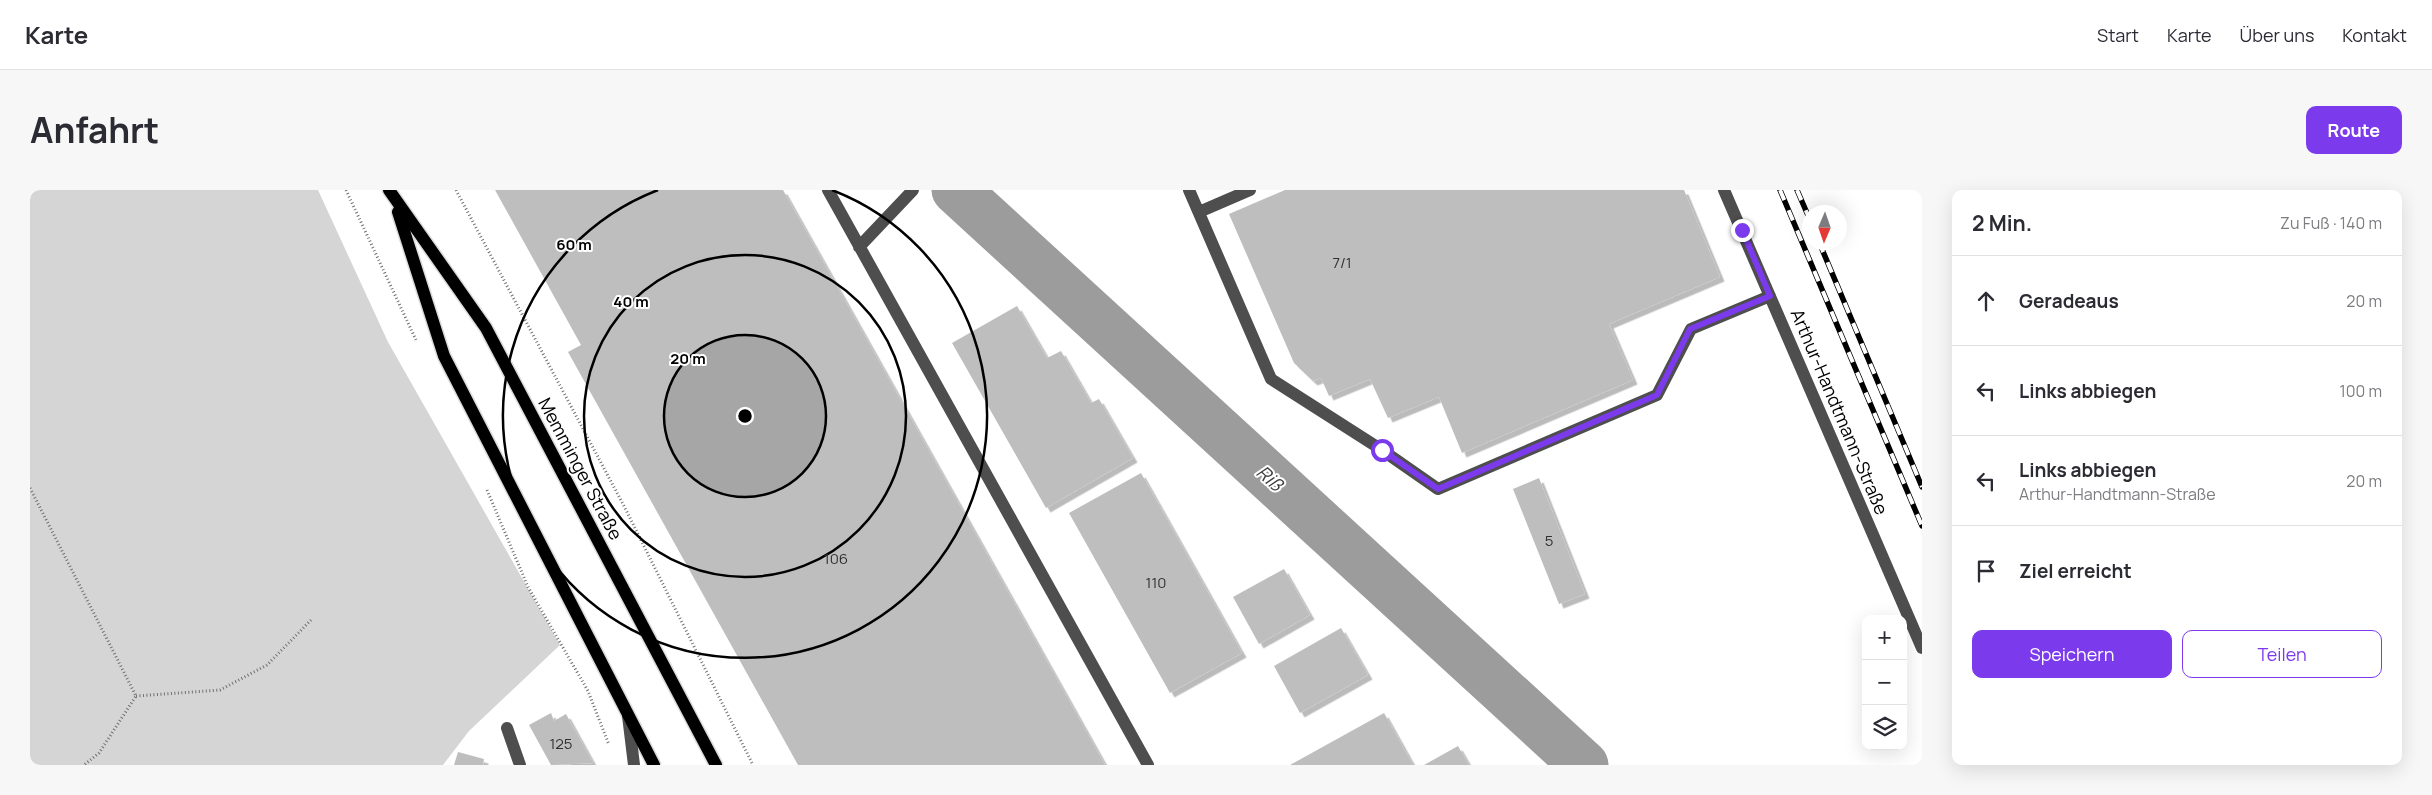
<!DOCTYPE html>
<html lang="de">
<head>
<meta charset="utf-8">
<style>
	:root { --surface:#fff; --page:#f7f7f7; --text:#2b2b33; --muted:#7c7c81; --line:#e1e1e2; --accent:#7c3aed }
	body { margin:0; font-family:Manrope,sans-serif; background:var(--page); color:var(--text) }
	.controls { position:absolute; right:15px; bottom:15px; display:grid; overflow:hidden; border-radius:10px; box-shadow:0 5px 20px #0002 }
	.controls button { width:45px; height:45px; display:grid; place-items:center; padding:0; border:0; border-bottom:1px solid var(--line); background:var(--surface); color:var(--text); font:25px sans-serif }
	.compass { position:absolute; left:1772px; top:15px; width:45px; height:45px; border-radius:50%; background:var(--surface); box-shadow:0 5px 20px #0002; rotate:182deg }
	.stop { position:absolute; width:15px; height:15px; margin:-11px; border:4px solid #7c3aed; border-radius:50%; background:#fff }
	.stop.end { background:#7c3aed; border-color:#fff; box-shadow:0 1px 5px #0008 }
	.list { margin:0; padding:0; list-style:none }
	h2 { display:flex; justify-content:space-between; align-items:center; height:65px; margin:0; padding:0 20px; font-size:21px }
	h2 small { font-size:16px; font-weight:400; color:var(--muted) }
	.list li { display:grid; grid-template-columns:32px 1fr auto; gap:15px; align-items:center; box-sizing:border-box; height:90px; padding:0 20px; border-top:1px solid var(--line) }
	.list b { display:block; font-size:19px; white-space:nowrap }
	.list p { margin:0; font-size:16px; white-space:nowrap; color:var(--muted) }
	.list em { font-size:16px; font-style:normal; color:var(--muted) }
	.actions { display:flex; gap:10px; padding:15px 20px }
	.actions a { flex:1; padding:11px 0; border:1px solid var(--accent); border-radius:10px; text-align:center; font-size:18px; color:var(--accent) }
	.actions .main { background:var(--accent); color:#fff }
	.icon { flex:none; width:28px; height:28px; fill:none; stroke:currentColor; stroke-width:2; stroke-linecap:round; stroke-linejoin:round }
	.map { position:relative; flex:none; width:1892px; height:575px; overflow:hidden; border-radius:10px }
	header { display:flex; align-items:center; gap:30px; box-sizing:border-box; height:70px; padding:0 25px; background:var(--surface); border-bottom:1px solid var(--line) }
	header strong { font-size:24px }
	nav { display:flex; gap:28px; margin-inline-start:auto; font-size:18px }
	.intro { display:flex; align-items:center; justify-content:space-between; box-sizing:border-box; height:120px; padding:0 30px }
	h1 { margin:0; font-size:35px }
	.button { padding:12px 22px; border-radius:10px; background:var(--accent); color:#fff; font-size:18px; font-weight:700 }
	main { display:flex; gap:30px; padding:0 30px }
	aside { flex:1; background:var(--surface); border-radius:10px; box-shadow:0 5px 20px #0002 }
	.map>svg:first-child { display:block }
	.green { fill:#d5d5d5 }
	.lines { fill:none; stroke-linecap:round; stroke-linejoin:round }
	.river { stroke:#9c9c9c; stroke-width:49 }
	.building { fill:#bebebe; filter:url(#shadow) }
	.major-casing { stroke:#dbdbdb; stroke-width:15 }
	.path { stroke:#707070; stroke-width:3; stroke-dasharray:1 2.5; stroke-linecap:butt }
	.minor { stroke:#4e4e4e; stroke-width:12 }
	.major { stroke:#000; stroke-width:12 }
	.rail-casing { stroke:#000; stroke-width:5.5 }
	.rail { stroke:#fff; stroke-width:4; stroke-dasharray:11; stroke-linecap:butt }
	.route { stroke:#7c3aed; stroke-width:6 }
	.ring { fill:none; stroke:#000; stroke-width:2.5 }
	.labels { text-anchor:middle; stroke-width:4; stroke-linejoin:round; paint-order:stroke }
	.number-label { font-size:15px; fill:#303030 }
	.street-label { font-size:18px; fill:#000; stroke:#fff }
	.water-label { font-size:19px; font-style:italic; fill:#3d3d3d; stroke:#fff }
	.centre { fill:#000; stroke:#fff; stroke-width:2.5 }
	.ring-label { font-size:15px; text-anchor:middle; font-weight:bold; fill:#000; stroke:#fff; stroke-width:4; stroke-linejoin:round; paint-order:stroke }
</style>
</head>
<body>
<header>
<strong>Karte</strong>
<nav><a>Start</a><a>Karte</a><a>Über uns</a><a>Kontakt</a></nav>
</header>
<div class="intro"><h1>Anfahrt</h1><a class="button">Route</a></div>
<main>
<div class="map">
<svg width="1892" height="575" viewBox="0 0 1892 575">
	<defs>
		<filter id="shadow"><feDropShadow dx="4.5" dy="4.5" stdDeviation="0" flood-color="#0004"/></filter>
	</defs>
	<rect width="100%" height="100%" fill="#fff"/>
	<path class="green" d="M0,0H288L358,152L530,455L439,541L413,575H0Z"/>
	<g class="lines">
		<path class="river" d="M926,0L1554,575"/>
	</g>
	<path class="building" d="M465,0H753L1075,575H768L538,162L551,155Z
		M1255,0H1654L1690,87L1579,134L1603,190L1432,263L1409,207L1358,228L1340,189L1299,206L1291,188L1283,191L1264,173L1199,24Z
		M987,116L1017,168L1031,161L1061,213L1069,209L1103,268L1016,318L922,153Z
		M1111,283L1212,463L1140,503L1039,323Z
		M1509,288L1555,404L1529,414L1483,299Z
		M1254,379L1280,425L1229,454L1203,407Z
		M1311,438L1338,485L1270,523L1244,476Z
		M521,523L524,531L536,524L563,573L521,575L499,535Z
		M1354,523L1383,575H1260Z
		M1428,556L1439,575H1394Z
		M428,562L454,569L453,575H424Z"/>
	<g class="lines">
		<defs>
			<path id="major" d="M359,0L456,138L686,575
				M368,22L414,166L624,575"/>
		</defs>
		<use href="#major" class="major-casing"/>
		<path class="path" d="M316,0L386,150
			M426,0L594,316L723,575
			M0,298L106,506L69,563L54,575
			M457,300L498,397L558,501L579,555
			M106,506L190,500L237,475L281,430"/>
		<path class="minor" d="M798,0L1118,575
			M1159,0L1241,189L1352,260L1408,299L1627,205L1661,139L1740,106
			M1694,0L1892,458
			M1169,22L1220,0
			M829,57L883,0
			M598,526L604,575
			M477,538L490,575"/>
		<use href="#major" class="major"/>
		<defs>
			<path id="rail" d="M1750,0L1892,336
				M1767,0L1780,30
				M1789,52L1892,297"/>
		</defs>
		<use href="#rail" class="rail-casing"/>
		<use href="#rail" class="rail"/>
	</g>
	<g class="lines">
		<path class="route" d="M1352,260L1408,299L1627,205L1660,139L1740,106L1712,40"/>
	</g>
	<circle cx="715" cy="226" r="81" fill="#000" fill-opacity=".12"/>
	<g class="ring">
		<circle cx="715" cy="226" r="81"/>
		<circle cx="715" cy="226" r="161"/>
		<path d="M802 0A242 242 0 1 1 628 0"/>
	</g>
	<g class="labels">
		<g class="number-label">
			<text x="1312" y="78">7/1</text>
			<text x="1519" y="356">5</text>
			<text x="806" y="374">106</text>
			<text x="1126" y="398">110</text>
			<text x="531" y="559">125</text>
		</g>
		<g class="street-label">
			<text transform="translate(1809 222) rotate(67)" y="6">Arthur-Handtmann-Straße</text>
			<text transform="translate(550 279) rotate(62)" y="6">Memminger Straße</text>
		</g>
		<g class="water-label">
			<text transform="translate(1240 288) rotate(42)" y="7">Riß</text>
		</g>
	</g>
	<circle cx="715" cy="226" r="8" class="centre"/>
	<g class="ring-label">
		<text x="544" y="60">60 m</text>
		<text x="601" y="117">40 m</text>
		<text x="658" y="174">20 m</text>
	</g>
</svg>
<div class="controls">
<button>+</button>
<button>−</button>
<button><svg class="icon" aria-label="layers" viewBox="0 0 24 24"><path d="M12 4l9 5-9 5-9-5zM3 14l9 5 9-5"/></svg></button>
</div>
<svg class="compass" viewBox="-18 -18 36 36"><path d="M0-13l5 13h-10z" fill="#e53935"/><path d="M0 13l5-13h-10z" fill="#7c7c81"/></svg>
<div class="stop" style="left:1352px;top:260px"></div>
<div class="stop end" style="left:1712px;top:40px"></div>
</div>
<aside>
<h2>2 Min.<small>Zu Fuß · 140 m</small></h2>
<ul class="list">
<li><svg class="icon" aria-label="ahead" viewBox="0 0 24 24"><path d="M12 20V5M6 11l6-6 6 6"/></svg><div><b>Geradeaus</b></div><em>20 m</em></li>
<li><svg class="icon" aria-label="left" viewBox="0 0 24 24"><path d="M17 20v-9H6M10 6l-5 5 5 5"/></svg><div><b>Links abbiegen</b></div><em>100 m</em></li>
<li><svg class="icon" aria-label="left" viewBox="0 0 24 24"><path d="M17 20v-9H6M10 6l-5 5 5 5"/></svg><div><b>Links abbiegen</b><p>Arthur-Handtmann-Straße</p></div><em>20 m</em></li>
<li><svg class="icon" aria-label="arrive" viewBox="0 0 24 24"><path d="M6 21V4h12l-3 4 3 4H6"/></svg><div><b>Ziel erreicht</b></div></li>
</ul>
<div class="actions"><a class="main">Speichern</a><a>Teilen</a></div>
</aside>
</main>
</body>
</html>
